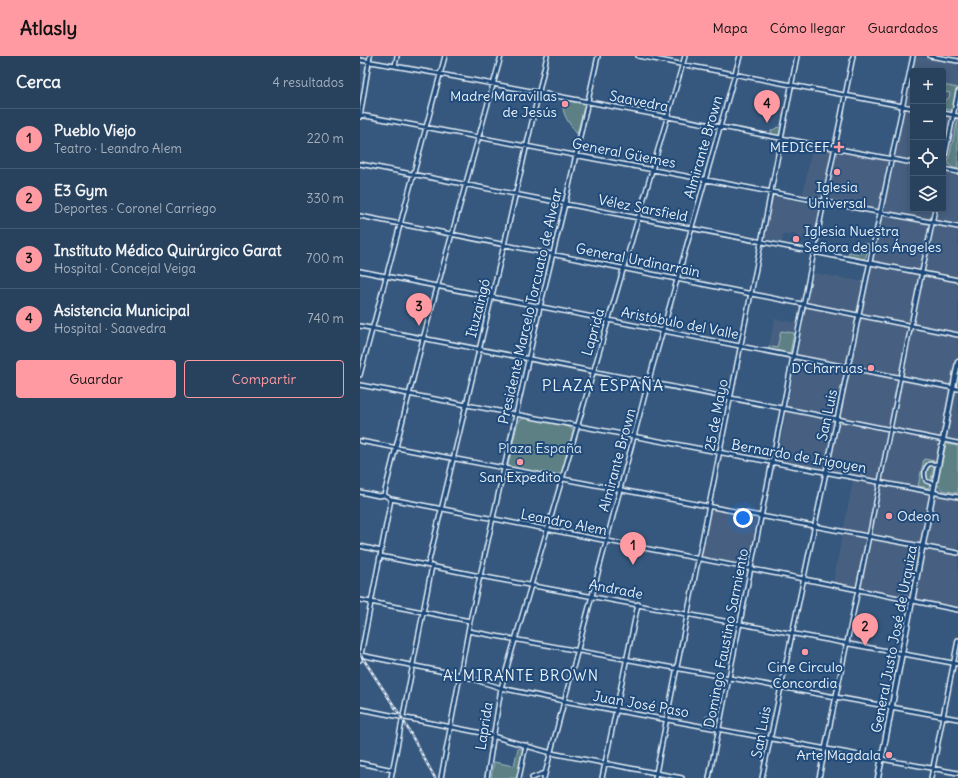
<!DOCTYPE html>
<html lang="es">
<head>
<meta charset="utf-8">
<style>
	:root { --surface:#28425e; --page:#344d67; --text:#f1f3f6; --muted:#a5b0bc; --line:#445b73; --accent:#ff9aa2 }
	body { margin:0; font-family:Delius,sans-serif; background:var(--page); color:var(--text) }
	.controls { position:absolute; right:12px; top:12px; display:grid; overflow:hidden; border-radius:4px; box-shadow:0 2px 10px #0003 }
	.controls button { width:36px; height:36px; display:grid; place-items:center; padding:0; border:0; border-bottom:1px solid var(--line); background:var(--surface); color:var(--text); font:20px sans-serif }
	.you { position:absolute; left:383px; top:462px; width:14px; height:14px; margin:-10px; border:3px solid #fff; border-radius:50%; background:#1a73e8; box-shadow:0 0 0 6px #1a73e833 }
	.badge { display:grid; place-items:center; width:26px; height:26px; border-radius:50%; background:var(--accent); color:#111; font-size:13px; font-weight:700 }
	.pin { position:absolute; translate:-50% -33px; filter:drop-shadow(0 1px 2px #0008) }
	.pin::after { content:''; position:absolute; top:21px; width:14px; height:12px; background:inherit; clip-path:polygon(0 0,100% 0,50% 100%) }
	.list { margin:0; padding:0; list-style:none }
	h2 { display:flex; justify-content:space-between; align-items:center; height:52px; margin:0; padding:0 16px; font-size:17px }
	h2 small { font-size:13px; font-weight:400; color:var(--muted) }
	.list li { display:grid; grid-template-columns:26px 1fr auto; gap:12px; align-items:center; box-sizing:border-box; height:60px; padding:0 16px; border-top:1px solid var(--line) }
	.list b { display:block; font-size:15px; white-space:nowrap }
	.list p { margin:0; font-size:13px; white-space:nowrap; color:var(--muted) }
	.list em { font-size:13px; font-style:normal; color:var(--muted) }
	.actions { display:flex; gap:8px; padding:12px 16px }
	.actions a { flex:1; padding:9px 0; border:1px solid var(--accent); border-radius:4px; text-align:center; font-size:14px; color:var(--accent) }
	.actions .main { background:var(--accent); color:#111 }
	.icon { flex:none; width:22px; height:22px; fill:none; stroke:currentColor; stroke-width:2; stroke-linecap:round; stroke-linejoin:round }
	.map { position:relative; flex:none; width:598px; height:722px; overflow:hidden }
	header { display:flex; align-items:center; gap:24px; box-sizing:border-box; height:56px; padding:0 20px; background:var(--accent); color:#111 }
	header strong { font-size:19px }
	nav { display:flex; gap:22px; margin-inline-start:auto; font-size:14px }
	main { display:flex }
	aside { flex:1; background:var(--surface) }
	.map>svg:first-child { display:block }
	.built { fill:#466181; fill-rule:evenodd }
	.green { fill:#5c8084; stroke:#a2b8be }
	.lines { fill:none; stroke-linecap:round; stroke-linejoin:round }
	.pedestrian-casing { stroke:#e8f1f8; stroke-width:5.5 }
	.minor-casing { stroke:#e8f1f8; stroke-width:6 }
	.tertiary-casing { stroke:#e8f1f8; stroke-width:7 }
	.pedestrian { stroke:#1f4a7a; stroke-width:2.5 }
	.minor { stroke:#1f4a7a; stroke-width:3 }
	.tertiary { stroke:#1f4a7a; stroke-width:4 }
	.rail-casing { stroke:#e8f1f8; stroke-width:2.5 }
	.rail { stroke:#1f4a7a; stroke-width:1; stroke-dasharray:3; stroke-linecap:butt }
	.poi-dot { fill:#ff9aa2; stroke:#1f4a7a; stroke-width:1.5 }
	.labels { text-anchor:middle; stroke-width:4; stroke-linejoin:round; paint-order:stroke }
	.poi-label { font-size:14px; fill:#e8f1f8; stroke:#1f4a7a; text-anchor:end }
	.street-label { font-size:14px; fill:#e8f1f8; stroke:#1f4a7a }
	.park-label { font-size:14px; fill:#d3e0e7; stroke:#1f4a7a }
	.neighbourhood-label { font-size:15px; letter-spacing:1px; fill:#e8f1f8; stroke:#1f4a7a }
	.quarter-label { font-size:16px; letter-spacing:1px; fill:#e8f1f8; stroke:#1f4a7a }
</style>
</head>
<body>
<header>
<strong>Atlasly</strong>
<nav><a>Mapa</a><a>Cómo llegar</a><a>Guardados</a></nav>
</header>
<main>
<aside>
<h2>Cerca<small>4 resultados</small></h2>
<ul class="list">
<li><span class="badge">1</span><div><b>Pueblo Viejo</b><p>Teatro · Leandro Alem</p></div><em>220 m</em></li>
<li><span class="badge">2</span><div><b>E3 Gym</b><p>Deportes · Coronel Carriego</p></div><em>330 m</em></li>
<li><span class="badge">3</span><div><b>Instituto Médico Quirúrgico Garat</b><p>Hospital · Concejal Veiga</p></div><em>700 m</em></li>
<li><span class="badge">4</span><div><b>Asistencia Municipal</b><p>Hospital · Saavedra</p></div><em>740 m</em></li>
</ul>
<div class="actions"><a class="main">Guardar</a><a>Compartir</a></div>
</aside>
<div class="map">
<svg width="598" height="722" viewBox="0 0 598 722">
	<rect width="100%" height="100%" fill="#36587e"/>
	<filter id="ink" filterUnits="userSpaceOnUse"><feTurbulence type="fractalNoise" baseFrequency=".025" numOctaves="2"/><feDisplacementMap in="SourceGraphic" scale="8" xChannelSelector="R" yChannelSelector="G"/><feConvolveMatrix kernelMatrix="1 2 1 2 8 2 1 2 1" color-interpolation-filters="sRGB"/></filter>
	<g filter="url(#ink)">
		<path class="built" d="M554,0L598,7V551L473,527L494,420L417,405L453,217L505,226L519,154L443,139L453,87L534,102ZM553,15H583V153H553Z
			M405,31L411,32L407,49L400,48L403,33H405Z
			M413,140L460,150L454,183L449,182V179H446L445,183L435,181L436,178L431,177L430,180L423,178L422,186L405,182Z
			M415,263L437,267L434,277L421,275L417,292L409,290Z
			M351,453L396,463L393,486L388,506L386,509L342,501L341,499Z"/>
		<path class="green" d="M583,29L598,32L594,52L591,54L583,53V46L589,42L590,37L585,36L583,40Z
			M203,44L225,48L217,78C209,67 201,58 203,44Z
			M598,63V113C593,112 590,111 588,106Z
			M418,71L422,72L419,81L411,79V75Z
			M502,187L509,188L506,201L504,203L488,200L489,196L500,198Z
			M421,275L434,277L430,297L409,293V290L417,292Z
			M165,362L209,371L213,374V379L202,416C193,424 163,414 152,412L148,409L157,369L160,364Z
			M586,388L598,390V437L582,434L577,428Z
			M564,403L575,405L569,432L558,430Z
			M346,660L351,661L350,664L357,665L355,669L345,668Z
			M158,692L166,694L161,722H131L134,706L154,710Z"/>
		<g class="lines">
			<defs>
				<path id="pedestrian" d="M478,363L598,387
					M574,428L566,425C564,419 564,412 569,408H578
					M509,480L551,269"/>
				<path id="minor" d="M278,0L553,52
					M570,0L598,5
					M0,4L80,18L553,107
					M35,10L37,0
					M583,57L598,60
					M0,59L598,171
					M0,61L10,0
					M0,108L598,224
					M583,110L598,36
					M583,113L598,116
					M0,160L598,279
					M0,215L598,333
					M551,269L575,153
					M0,270L478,363
					M0,319L85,0
					M0,329L598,441
					M0,385L598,497
					M0,436L19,440L24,439L31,443L444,523L598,554
					M24,439L63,283L141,0
					M0,490L21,495
					M20,500L120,520L598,608
					M68,509L144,189L187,0
					M0,544L110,565
					M108,575L598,663
					M0,599L100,619L141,632L204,645L598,717
					M0,604L31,443
					M0,653L122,677L191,697L322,722
					M0,707L33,714
					M31,722L72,510
					M81,722L110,565L180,251L205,148L238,0
					M127,722L141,632L278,163L325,0
					M159,722L166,689
					M172,722L185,717
					M184,722L288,327L380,0
					M242,722L278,548
					M295,722L401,187L437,0
					M349,722L493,0
					M402,722L553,0
					M459,722L509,480
					M571,722L598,584"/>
				<path id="tertiary" d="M518,722L598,306"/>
			</defs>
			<use href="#pedestrian" class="pedestrian-casing"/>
			<use href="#minor" class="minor-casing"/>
			<use href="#tertiary" class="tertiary-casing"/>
			<use href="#pedestrian" class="pedestrian"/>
			<use href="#minor" class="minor"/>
			<use href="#tertiary" class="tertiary"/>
			<defs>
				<path id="rail" d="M0,598L42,662L75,722"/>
			</defs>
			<use href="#rail" class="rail-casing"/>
			<use href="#rail" class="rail"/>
		</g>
	</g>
	<g class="poi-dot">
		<circle cx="205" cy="48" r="4"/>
		<path d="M477 85h4v4h4v4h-4v4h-4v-4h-4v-4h4z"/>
		<circle cx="477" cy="116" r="4"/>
		<circle cx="436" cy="183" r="4"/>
		<circle cx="511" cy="312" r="4"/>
		<circle cx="160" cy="406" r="4"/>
		<circle cx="529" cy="460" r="4"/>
		<circle cx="445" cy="596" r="4"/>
		<circle cx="529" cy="699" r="4"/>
	</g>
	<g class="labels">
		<g class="poi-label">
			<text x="197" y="45">Madre Maravillas<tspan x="197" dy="16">de Jesús</tspan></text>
			<text x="470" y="96">MEDICEF</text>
			<text x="477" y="136" text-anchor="middle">Iglesia<tspan x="477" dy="16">Universal</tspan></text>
			<text x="444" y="180" text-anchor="start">Iglesia Nuestra<tspan x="444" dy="16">Señora de los Ángeles</tspan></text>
			<text x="503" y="317">D'Charruas</text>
			<text x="160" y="426" text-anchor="middle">San Expedito</text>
			<text x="537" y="465" text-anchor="start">Odeon</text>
			<text x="445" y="616" text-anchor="middle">Cine Circulo<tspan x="445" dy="16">Concordia</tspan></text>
			<text x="521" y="704">Arte Magdala</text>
		</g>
		<g class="street-label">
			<text transform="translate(279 45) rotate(11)" y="5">Saavedra</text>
			<text transform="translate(343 91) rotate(-74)" y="5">Almirante Brown</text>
			<text transform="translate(264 97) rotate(11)" y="5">General Güemes</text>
			<text transform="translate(283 152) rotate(11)" y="5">Vélez Sarsfield</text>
			<text transform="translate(278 204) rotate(11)" y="5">General Urdinarrain</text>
			<text transform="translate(170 250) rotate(-77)" y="5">Presidente Marcelo Torcuato de Alvear</text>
			<text transform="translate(118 252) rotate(-76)" y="5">Ituzaingó</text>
			<text transform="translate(320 267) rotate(11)" y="5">Aristóbulo del Valle</text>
			<text transform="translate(233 276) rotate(-74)" y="5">Laprida</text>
			<text transform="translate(356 359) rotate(-79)" y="5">25 de Mayo</text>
			<text transform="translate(467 359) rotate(-78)" y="5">San Luis</text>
			<text transform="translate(439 400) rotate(10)" y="5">Bernardo de Irigoyen</text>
			<text transform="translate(257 404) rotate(-75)" y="5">Almirante Brown</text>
			<text transform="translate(204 466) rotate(11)" y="5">Leandro Alem</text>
			<text transform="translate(256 533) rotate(11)" y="5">Andrade</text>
			<text transform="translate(366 582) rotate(-79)" y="5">Domingo Faustino Sarmiento</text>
			<text transform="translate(534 583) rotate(-79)" y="5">General Justo José de Urquiza</text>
			<text transform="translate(281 648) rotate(10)" y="5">Juan José Paso</text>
			<text transform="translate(124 670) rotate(-81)" y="5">Laprida</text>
			<text transform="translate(401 676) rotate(-79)" y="5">San Luis</text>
		</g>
		<g class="park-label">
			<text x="180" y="397">Plaza España</text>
		</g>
		<g class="neighbourhood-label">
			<text x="161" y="625">ALMIRANTE BROWN</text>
		</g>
		<g class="quarter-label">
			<text x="243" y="335">PLAZA ESPAÑA</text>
		</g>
	</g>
</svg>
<div class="controls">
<button>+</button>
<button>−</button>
<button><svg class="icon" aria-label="locate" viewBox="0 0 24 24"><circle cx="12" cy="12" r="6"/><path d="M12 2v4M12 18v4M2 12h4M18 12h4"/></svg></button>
<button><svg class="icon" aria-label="layers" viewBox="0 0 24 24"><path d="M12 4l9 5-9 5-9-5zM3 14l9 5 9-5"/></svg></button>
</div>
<div class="you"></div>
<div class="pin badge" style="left:273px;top:509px">1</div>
<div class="pin badge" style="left:505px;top:590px">2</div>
<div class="pin badge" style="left:59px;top:270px">3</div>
<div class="pin badge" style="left:407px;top:67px">4</div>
</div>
</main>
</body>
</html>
